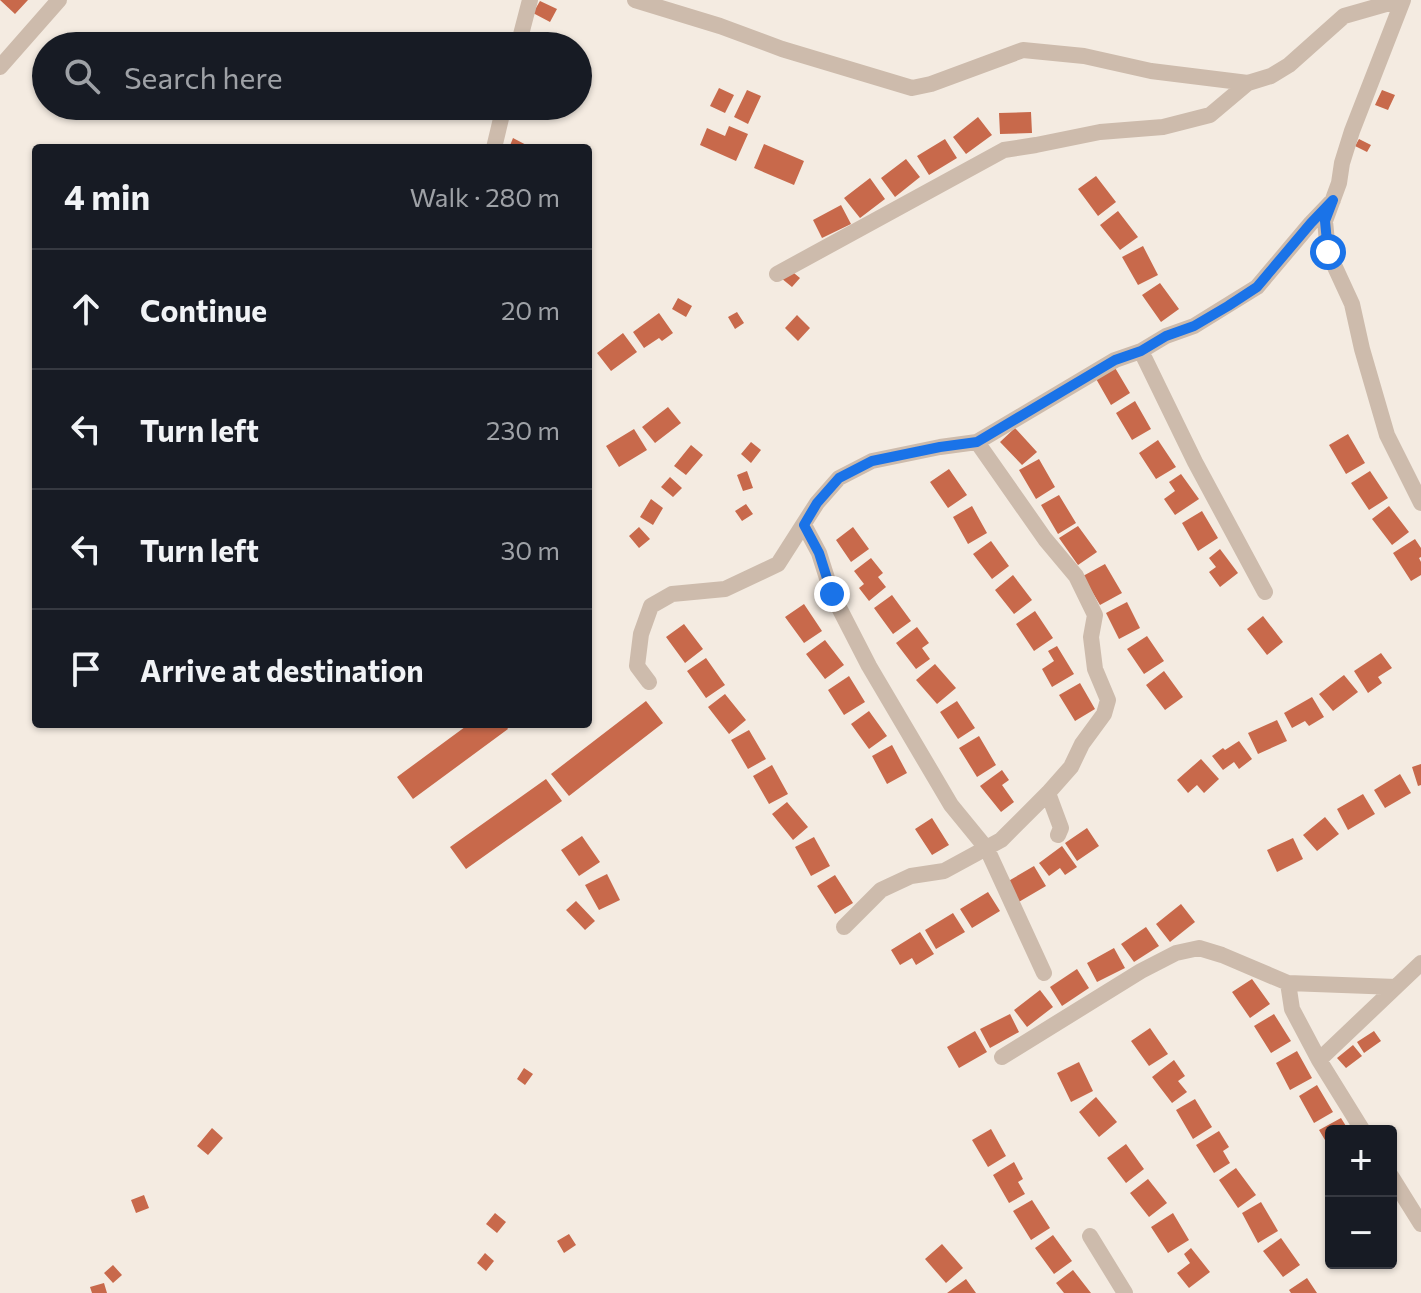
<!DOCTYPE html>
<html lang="en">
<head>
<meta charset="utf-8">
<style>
	:root { --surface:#171b24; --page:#20242c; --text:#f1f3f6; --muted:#9ea1a6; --line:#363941 }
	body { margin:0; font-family:Commissioner,sans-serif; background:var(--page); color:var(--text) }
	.controls { position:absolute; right:24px; bottom:24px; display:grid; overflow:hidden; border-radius:8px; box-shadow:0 2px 6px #0004 }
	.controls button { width:72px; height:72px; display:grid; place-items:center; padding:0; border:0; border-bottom:2px solid var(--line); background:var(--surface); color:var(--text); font:40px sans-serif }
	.stop { position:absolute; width:24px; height:24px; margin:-18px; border:6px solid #1a73e8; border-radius:50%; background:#fff }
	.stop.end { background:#1a73e8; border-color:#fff; box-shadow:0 2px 8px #0008 }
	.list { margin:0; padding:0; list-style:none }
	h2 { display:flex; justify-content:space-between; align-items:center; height:104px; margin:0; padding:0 32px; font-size:34px }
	h2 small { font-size:26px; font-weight:400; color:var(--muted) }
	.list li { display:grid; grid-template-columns:52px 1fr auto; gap:24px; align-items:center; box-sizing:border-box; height:120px; padding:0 32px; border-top:2px solid var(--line) }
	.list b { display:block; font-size:30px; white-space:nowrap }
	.list em { font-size:26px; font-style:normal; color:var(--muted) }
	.icon { flex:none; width:44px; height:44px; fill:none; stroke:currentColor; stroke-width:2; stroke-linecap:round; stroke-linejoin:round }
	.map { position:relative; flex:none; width:1421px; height:1293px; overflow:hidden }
	.search { position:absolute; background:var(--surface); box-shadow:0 2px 6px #0004; left:32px; top:32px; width:560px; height:88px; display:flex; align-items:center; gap:20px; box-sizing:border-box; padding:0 28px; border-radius:44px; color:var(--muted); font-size:30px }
	.panel { position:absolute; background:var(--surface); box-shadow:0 2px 6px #0004; left:32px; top:144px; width:560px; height:584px; border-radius:8px }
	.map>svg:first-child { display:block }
	.building { fill:#c8694b }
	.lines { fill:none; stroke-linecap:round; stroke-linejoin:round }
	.street { stroke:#cdbbac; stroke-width:16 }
	.route { stroke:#1a73e8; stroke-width:10 }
</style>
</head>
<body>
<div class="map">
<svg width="1421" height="1293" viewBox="0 0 1421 1293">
	<rect width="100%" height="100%" fill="#f4ebe1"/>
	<path class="building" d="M0,0H28L15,14Z
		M540,1L557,9L550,22L533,13Z
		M719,88L734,95L725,113L710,106Z
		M747,90L761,96L748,124L734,117Z
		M1382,90L1395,95L1388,110L1375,105Z
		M1031,112L1032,133L1000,134L999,113Z
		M978,117L992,135L966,154L953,137Z
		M729,126L748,134L736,161L700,145L707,128L725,136Z
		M513,138L532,148H509Z
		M945,139L957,158L929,175L917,156Z
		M1359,139L1371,145L1367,152L1355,146Z
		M764,144L804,161L794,185L754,168Z
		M906,159L920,177L895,197L881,178Z
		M1096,176L1116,202L1098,216L1078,189Z
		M870,178L885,199L860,218L844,198Z
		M841,205L851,224L822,238L813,220Z
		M1118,211L1138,237L1120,250L1100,225Z
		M1143,246L1158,275L1138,285L1122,257Z
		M789,269L800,278L792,287L781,278Z
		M1160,283L1179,309L1161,322L1142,295Z
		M678,298L692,306L686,317L672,309Z
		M737,312L744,323L735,329L728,317Z
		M659,313L673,333L662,341L659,338L644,348L633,332Z
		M797,315L810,328L798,341L785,328Z
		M623,333L637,352L611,371L597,353Z
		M1114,366L1130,393L1111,405L1095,377Z
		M1135,401L1151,429L1132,440L1116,413Z
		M668,407L681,423L655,443L642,427Z
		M1015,428L1037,452L1022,465L1000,442Z
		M634,429L647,450L619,467L606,446Z
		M1348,434L1365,463L1346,474L1329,445Z
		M1158,440L1176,467L1156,479L1139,453Z
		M751,442L761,450L751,463L741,454Z
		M691,445L703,455L686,475L674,466Z
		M1039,459L1055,487L1036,499L1019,470Z
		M949,469L967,495L948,508L930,482Z
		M747,471L753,488L743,491L737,475Z
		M1370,471L1388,498L1369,510L1351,483Z
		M1181,474L1199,499L1175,515L1164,499L1175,491L1169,482Z
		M670,477L682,488L673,497L661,487Z
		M1059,495L1076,523L1058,534L1041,505Z
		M651,499L663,508L653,525L640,517Z
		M746,504L753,514L742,521L735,511Z
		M972,506L987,533L968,544L953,517Z
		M1389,506L1409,532L1392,545L1372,519Z
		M1202,511L1218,538L1198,551L1182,523Z
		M1078,526L1097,552L1078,565L1059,538Z
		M639,527L650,539L639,548L629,536Z
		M853,527L869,549L851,562L836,540Z
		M1415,539L1421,548V557L1419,558L1421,562V575L1411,581L1393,553Z
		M991,541L1009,566L992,579L973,554Z
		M1220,549L1238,573L1220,587L1209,572L1216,567L1209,558Z
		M871,558L883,573L878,577L886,587L869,601L859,588L864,584L854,571Z
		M1105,564L1122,593L1100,605L1083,576Z
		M1013,575L1032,600L1014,614L995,590Z
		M892,595L911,621L893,634L874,608Z
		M1127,602L1140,628L1119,639L1106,613Z
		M804,604L822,631L804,643L785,617Z
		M1035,611L1053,638L1034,651L1016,624Z
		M1263,616L1283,642L1267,655L1247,629Z
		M684,624L703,649L685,663L666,637Z
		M917,627L929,643L922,648L930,659L916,669L896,643Z
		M1147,636L1164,661L1144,674L1127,649Z
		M825,640L844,665L825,679L806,654Z
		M1057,646L1074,674L1052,687L1042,669L1054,661L1048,651Z
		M1381,653L1392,668L1378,677L1382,683L1368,693L1354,671Z
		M706,658L725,685L706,698L687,671Z
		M935,664L956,688L937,704L916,680Z
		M1164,671L1183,697L1165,710L1146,685Z
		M1344,675L1358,692L1333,711L1319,694Z
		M849,676L865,702L844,715L828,690Z
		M1080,683L1095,709L1075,721L1059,695Z
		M725,694L746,720L729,734L708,707Z
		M1312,697L1324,717L1309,726L1305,721L1292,728L1284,713Z
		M646,701L663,723L569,796L551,774Z
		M957,701L975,728L958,739L940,712Z
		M869,711L887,736L869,749L851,724Z
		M1277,720L1287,741L1258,754L1248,733Z
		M469,724H505L508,729L413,799L397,777Z
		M749,730L766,759L748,769L731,740Z
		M979,736L996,765L977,777L959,748Z
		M1239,741L1252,759L1239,769L1234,762L1223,770L1212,756L1223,748L1225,750Z
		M892,745L907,773L887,784L872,756Z
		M1201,759L1219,779L1204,793L1197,785L1188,793L1177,780Z
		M1421,764V785L1418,786L1412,767Z
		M772,765L788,794L769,804L753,776Z
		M1002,770L1009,780L1002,785L1014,802L1001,812L980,786Z
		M1400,774L1411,793L1385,808L1374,790Z
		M546,779L562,801L466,869L450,847Z
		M1363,794L1375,814L1348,830L1337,809Z
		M787,802L808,827L793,840L772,814Z
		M1325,817L1339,834L1317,851L1303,835Z
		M932,818L949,845L932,855L915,829Z
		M1087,828L1099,846L1077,861L1065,843Z
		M582,836L600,862L579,876L561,850Z
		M814,837L830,866L811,876L795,847Z
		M1293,838L1303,859L1277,872L1267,850Z
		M1062,846L1077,867L1065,875L1060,868L1049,876L1039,863Z
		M1034,866L1046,886L1017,903L1005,883Z
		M607,874L620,900L599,910L585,885Z
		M835,875L853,903L835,914L817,886Z
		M988,892L1000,911L972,928L960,909Z
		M576,901L595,921L585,930L566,910Z
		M1181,904L1195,922L1170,942L1156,924Z
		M953,913L965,932L936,949L925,930Z
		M1146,927L1159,946L1134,962L1121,944Z
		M920,932L934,954L916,965L912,958L900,965L891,950Z
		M1114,948L1125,968L1097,982L1087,963Z
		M1077,969L1089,988L1062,1006L1050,987Z
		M1252,979L1270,1004L1250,1018L1232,992Z
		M1040,990L1053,1007L1027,1027L1014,1010Z
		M1010,1014L1019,1032L990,1048L980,1029Z
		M1274,1014L1291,1041L1271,1053L1254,1026Z
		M1150,1028L1168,1054L1149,1066L1131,1041Z
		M975,1031L987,1052L959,1068L947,1047Z
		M1374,1031L1381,1041L1364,1053L1357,1042Z
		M1353,1045L1362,1056L1346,1068L1337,1058Z
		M1297,1051L1312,1078L1290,1090L1276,1063Z
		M1174,1060L1185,1076L1178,1081L1187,1092L1172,1103L1152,1077Z
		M1079,1062L1093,1091L1071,1102L1057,1073Z
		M524,1068L533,1074L525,1085L517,1079Z
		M1317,1085L1333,1112L1314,1123L1299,1096Z
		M1096,1097L1117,1122L1099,1137L1079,1112Z
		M1195,1099L1212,1127L1193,1139L1176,1110Z
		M1341,1118L1349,1131H1331V1150L1319,1130Z
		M212,1128L223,1138L208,1155L197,1146Z
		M991,1129L1006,1156L988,1167L972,1140Z
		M1219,1131L1229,1147L1223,1151L1230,1163L1214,1173L1196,1145Z
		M1126,1144L1144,1169L1126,1183L1107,1158Z
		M1014,1162L1023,1179L1018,1182L1025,1194L1009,1203L993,1175Z
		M1236,1168L1256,1195L1238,1208L1219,1180Z
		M1148,1179L1167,1203L1149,1217L1130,1193Z
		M144,1195L149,1208L136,1213L131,1200Z
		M1032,1200L1050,1228L1031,1240L1013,1211Z
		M1261,1202L1278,1231L1258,1243L1242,1213Z
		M495,1213L506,1222L497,1233L486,1224Z
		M1173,1213L1189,1240L1168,1253L1151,1227Z
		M569,1234L576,1245L564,1253L557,1241Z
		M1053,1235L1072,1261L1054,1274L1035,1248Z
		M1281,1238L1300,1265L1283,1277L1263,1251Z
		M942,1244L963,1268L946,1283L925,1259Z
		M1191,1248L1210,1272L1189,1288L1177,1273L1190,1263L1184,1254Z
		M485,1253L494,1261L486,1271L477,1263Z
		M113,1265L122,1275L113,1283L104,1273Z
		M1073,1270L1091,1293H1064L1056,1283Z
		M1307,1278L1317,1293H1291L1289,1290Z
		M966,1279L976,1293H947Z
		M104,1283L107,1293H92L90,1287Z"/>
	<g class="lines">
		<path class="street" d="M635,0L720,26L782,49L912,88L931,84L1023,50L1084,56L1151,71L1248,83
			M1403,0L1352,131L1342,163L1339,183L1325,221L1328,252L1352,304L1362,349L1387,435L1421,503
			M518,46L530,0
			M0,67L59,0
			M494,148L504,106
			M777,274L1004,150L1036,145L1100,132L1163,127L1210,115L1248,83L1271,76L1289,65L1344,16L1400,0
			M1141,351L1195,462L1265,592
			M804,525L819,553L832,594L869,666L951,805L987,849L1044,973
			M649,682L637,666L641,634L651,606L672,594L725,589L778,564L817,503L839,478L872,461L940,447L977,442L1115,360L1141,351L1166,336L1194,326L1257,287L1311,223L1333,200
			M1048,793L1061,828L1058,835
			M844,927L881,890L911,876L944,871L1001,840L1048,793L1071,767L1082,744L1104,714L1108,700L1095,669L1091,637L1095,615L1076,576L1045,539L977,442
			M1288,983L1292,1009L1319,1060L1363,1131
			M1002,1057L1141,971L1176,953L1199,948L1222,955L1288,983L1396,987
			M1319,1060L1421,963
			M1391,1176L1421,1224
			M1090,1236L1125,1293"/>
	</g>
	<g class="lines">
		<path class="route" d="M832,594L819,553L804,525L817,503L839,478L872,461L940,447L977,442L1115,360L1141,351L1166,336L1194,326L1228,306L1257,287L1311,223L1333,200L1325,221L1328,252"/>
	</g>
</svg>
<div class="controls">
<button>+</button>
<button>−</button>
</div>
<div class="stop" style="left:1328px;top:252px"></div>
<div class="stop end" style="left:832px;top:594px"></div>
<div class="search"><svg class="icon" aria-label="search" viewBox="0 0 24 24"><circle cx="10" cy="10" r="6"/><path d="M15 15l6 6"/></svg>Search here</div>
<section class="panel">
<h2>4 min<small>Walk · 280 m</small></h2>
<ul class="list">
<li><svg class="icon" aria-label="ahead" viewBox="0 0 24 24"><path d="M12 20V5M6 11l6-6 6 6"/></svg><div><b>Continue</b></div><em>20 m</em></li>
<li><svg class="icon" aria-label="left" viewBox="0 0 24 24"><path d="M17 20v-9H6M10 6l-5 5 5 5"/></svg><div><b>Turn left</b></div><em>230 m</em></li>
<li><svg class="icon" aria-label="left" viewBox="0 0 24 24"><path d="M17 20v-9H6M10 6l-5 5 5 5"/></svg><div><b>Turn left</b></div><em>30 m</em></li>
<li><svg class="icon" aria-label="arrive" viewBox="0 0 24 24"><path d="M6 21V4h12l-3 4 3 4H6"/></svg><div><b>Arrive at destination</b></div></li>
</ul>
</section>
</div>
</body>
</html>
